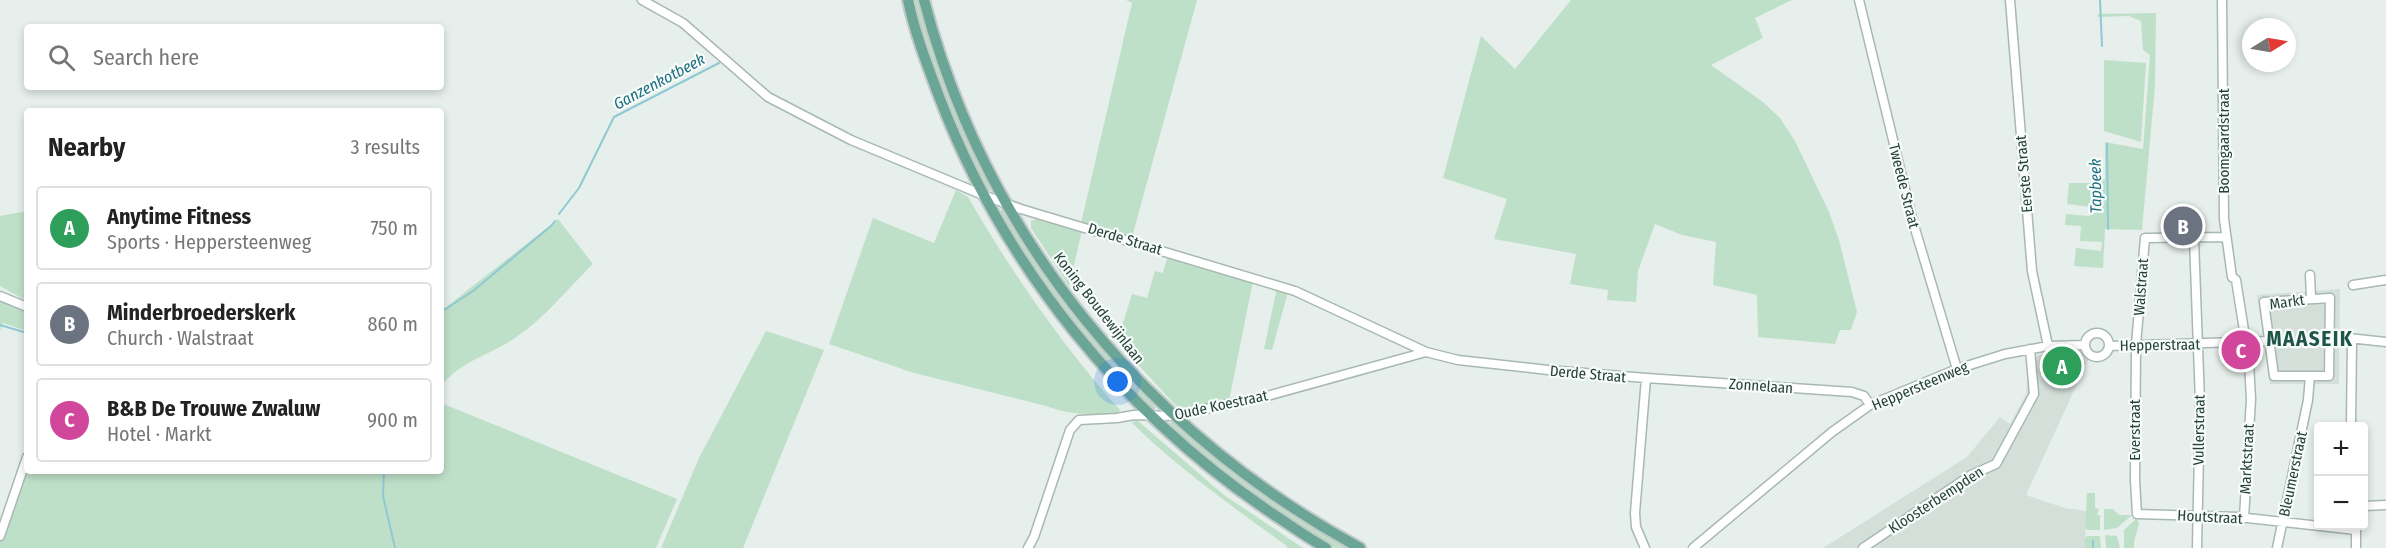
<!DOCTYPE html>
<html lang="en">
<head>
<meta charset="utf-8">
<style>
	:root { --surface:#fff; --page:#f6f6f6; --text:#222; --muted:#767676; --line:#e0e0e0; --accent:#804e3d }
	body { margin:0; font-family:"Fira Sans Condensed",sans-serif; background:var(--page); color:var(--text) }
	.controls { position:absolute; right:18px; bottom:18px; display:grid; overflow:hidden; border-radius:6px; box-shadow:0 3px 9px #0003 }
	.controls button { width:54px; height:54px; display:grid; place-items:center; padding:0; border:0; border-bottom:2px solid var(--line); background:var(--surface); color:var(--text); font:30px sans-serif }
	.compass { position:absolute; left:2242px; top:18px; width:54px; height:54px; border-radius:50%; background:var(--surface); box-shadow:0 3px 9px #0003; rotate:79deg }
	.you { position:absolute; left:1118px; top:382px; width:21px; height:21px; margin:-15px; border:4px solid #fff; border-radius:50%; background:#1a73e8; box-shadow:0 0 0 9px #1a73e833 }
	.badge { display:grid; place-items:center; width:39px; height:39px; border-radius:50%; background:var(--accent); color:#fff; font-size:20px; font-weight:700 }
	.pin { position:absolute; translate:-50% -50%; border:3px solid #fff; box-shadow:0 2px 6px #0006 }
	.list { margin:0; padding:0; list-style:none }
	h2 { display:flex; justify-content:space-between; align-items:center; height:78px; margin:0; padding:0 24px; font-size:26px }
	h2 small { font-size:20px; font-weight:400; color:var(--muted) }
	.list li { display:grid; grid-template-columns:39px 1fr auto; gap:18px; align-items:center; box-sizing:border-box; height:84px; margin:0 12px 12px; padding:0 12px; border:2px solid var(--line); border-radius:6px }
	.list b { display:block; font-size:22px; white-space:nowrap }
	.list p { margin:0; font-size:20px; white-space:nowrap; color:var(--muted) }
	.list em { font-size:20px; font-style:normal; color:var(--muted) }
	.icon { flex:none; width:33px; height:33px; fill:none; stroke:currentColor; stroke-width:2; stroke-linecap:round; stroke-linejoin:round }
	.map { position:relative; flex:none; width:2386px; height:548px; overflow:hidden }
	.search { position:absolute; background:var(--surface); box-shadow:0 3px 9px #0003; left:24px; top:24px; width:420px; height:66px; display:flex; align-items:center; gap:15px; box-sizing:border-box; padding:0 21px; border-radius:6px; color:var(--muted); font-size:22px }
	.panel { position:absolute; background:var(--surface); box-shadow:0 3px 9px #0003; left:24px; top:108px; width:420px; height:366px; border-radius:6px }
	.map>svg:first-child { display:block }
	.built { fill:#d4dfda }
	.green { fill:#bfe0c8 }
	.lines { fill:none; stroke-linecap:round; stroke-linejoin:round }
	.stream { stroke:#8ec9d4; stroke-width:2 }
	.minor-casing { stroke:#a8b8b2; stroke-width:11 }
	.major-casing { stroke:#c2cac8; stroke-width:14 }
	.minor { stroke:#fff; stroke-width:8 }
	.major { stroke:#6aa596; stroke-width:10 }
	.labels { text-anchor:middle; stroke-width:4.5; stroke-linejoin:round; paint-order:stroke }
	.street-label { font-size:15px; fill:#24423a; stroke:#f7fbf9 }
	.water-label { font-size:16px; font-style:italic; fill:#1c6f80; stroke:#f7fbf9 }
	.district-label { font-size:21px; font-weight:bold; letter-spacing:1.5px; fill:#1f5548; stroke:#f7fbf9 }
</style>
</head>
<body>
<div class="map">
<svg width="2386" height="548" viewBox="0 0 2386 548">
	<rect width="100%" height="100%" fill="#e6efeb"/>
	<path class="built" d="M2340,289L2339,384H2270L2257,295Z
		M2080,348L2081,353L2089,358L2026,495L2065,508L2086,511L2085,548H1823L1967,457L2000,417L2010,424L2026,394L2029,357Z"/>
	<path class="green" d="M912,0H920L992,185L990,190L985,189L943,97Z
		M1126,0H1197L1132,237L1081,223L1132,3Z
		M1571,0H1792L1755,18L1763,38L1711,65L1763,102L1780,118L1795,141L1829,212L1839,240L1857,312L1851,330H1840L1835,344L1758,337L1757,295L1713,285L1716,242L1682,235L1655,224L1638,271L1636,302L1607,300L1608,290L1570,284L1576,254L1494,239L1507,199L1443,178L1481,36L1515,69Z
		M2156,13L2155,85L2142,230L2105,229L2103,268L2074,266L2076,248L2101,251L2102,242L2080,241L2081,226L2065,225L2066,214L2090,216L2091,207L2067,204L2069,183H2095V179H2105V142L2143,149L2150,55L2143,50L2141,21L2129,16L2098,17V14Z
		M2104,60L2146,63L2141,142L2104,131Z
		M956,190L968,197C1012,273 1062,345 1120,410L1118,414C1092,415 1070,415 1046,406L914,373L829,344L873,218L934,243Z
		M1003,209L1063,300L1109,356L1155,404V409L1153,410L1097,353L1041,281L999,212Z
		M27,211V301L0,286V216Z
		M558,219L593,264C568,288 545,318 515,338C490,355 461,361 441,386V306L445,308Z
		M1037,219L1082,231L1069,286L1031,228V221Z
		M1168,255L1253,281L1229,401L1180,410L1117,342L1132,294L1147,298L1155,271L1163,273Z
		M1277,288L1288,292L1272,350L1264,349Z
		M0,301L27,311V331L3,323L0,331Z
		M766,331L824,350L743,548H661L699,458Z
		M441,403L677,499L656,548H0V542L27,464V471H441Z
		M1138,421L1224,495L1303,548H1286L1287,546C1233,507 1179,469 1131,422Z
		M1172,421C1228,470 1286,511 1350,548H1335L1290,521L1224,474L1167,426Z
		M2087,493H2095V508L2099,509L2097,515H2100V530H2088L2085,528Z
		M2104,509H2113L2119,515H2132L2117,528L2104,530Z
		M2136,519L2139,522C2138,532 2133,538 2134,548H2124V530Z
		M2105,535L2117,536L2120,548H2106Z
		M2087,536H2100L2101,548H2085V538Z"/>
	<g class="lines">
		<path class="stream" d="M2100,0L2102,46
			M2107,144L2108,229
			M559,214L579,188L614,117L719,63
			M441,312L473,291L551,226L555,221
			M0,325L27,333
			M384,471L383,496L395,548
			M2093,541V548"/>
		<defs>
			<path id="minor" d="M642,0L683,23L768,97L851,140L983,195L1021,209L1295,291L1426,352L1458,360L1548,370L1646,378L1852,392L1864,396L1870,405
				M1859,0L1913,222L1957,369
				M2010,0L2032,271L2048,346
				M2222,0L2224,219L2232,277L2236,280L2249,362L2251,399L2244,518
				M2225,237L2145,238L2136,345L2135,480L2137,514L2238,517L2356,530
				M2194,239L2200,402L2197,548
				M2310,275L2311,298
				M2353,285L2386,280
				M0,296L27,307
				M2330,298L2329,376H2274L2264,302Z
				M2085 345a12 12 0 1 1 24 0a12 12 0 1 1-24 0Z
				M2330,336L2386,342
				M2110,346L2269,341
				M2351,426L2352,339
				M2364,506L2386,505
				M2356,526V548
				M0,536L27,457
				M1028,548L1034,537L1070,430L1079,420L1117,418L1134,415L1173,416L1267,396L1426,352
				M1645,548L1636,527L1635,513L1646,378
				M1693,548L1832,432L1870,405L1957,369L2005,354L2048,346L2085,345
				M1863,548L1971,475L1996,464L2034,394L2030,349
				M2277,548L2308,400L2310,376"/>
			<path id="major" d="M908,0C915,34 928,67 940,99C1005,268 1123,413 1273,514C1290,525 1308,538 1326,548
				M924,0C986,238 1146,431 1360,548"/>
		</defs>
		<use href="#minor" class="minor-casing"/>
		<use href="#major" class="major-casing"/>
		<use href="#minor" class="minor"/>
		<use href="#major" class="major"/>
	</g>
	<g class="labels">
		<g class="street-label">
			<text transform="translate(2224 141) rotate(-90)" y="5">Boomgaardstraat</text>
			<text transform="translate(2024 174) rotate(-95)" y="5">Eerste Straat</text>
			<text transform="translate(1904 186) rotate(76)" y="5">Tweede Straat</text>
			<text transform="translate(1125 239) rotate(17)" y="5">Derde Straat</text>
			<text transform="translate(2141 287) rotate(-86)" y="5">Walstraat</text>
			<text transform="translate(2287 302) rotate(-8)" y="5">Markt</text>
			<text transform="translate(1099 308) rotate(52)" y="5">Koning Boudewijnlaan</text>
			<text transform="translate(2160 345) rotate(-1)" y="5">Hepperstraat</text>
			<text transform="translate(1588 374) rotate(5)" y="5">Derde Straat</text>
			<text transform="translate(1761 386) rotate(4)" y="5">Zonnelaan</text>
			<text transform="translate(1920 386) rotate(-23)" y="5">Heppersteenweg</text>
			<text transform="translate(1221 405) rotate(-12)" y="5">Oude Koestraat</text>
			<text transform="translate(2135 430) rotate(-90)" y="5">Everstraat</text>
			<text transform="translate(2199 430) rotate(-89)" y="5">Vullerstraat</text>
			<text transform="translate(2247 459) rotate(-87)" y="5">Marktstraat</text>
			<text transform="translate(2293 474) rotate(-78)" y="5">Bleumerstraat</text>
			<text transform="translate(1936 500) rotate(-33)" y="5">Kloosterbempden</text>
			<text transform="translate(2210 517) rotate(3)" y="5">Houtstraat</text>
		</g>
		<g class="water-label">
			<text transform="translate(659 81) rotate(-28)" y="6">Ganzenkotbeek</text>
			<text transform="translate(2095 186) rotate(-91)" y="6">Tapbeek</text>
		</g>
		<g class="district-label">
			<text x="2310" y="346">MAASEIK</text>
		</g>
	</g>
</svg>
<div class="controls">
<button>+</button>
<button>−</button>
</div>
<svg class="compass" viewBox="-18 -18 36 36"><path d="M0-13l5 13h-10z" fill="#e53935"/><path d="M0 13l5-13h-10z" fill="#767676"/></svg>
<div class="you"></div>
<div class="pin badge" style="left:2062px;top:366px;background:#2e9e5b">A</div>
<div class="pin badge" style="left:2183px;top:226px;background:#6b7280">B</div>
<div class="pin badge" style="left:2241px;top:350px;background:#d1479c">C</div>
<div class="search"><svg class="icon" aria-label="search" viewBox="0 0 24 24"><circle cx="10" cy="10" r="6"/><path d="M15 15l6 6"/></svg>Search here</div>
<section class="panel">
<h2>Nearby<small>3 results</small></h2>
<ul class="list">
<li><span class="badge" style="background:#2e9e5b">A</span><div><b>Anytime Fitness</b><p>Sports · Heppersteenweg</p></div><em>750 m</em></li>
<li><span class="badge" style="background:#6b7280">B</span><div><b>Minderbroederskerk</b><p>Church · Walstraat</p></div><em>860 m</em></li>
<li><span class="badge" style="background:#d1479c">C</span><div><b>B&amp;B De Trouwe Zwaluw</b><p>Hotel · Markt</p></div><em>900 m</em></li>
</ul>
</section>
</div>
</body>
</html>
